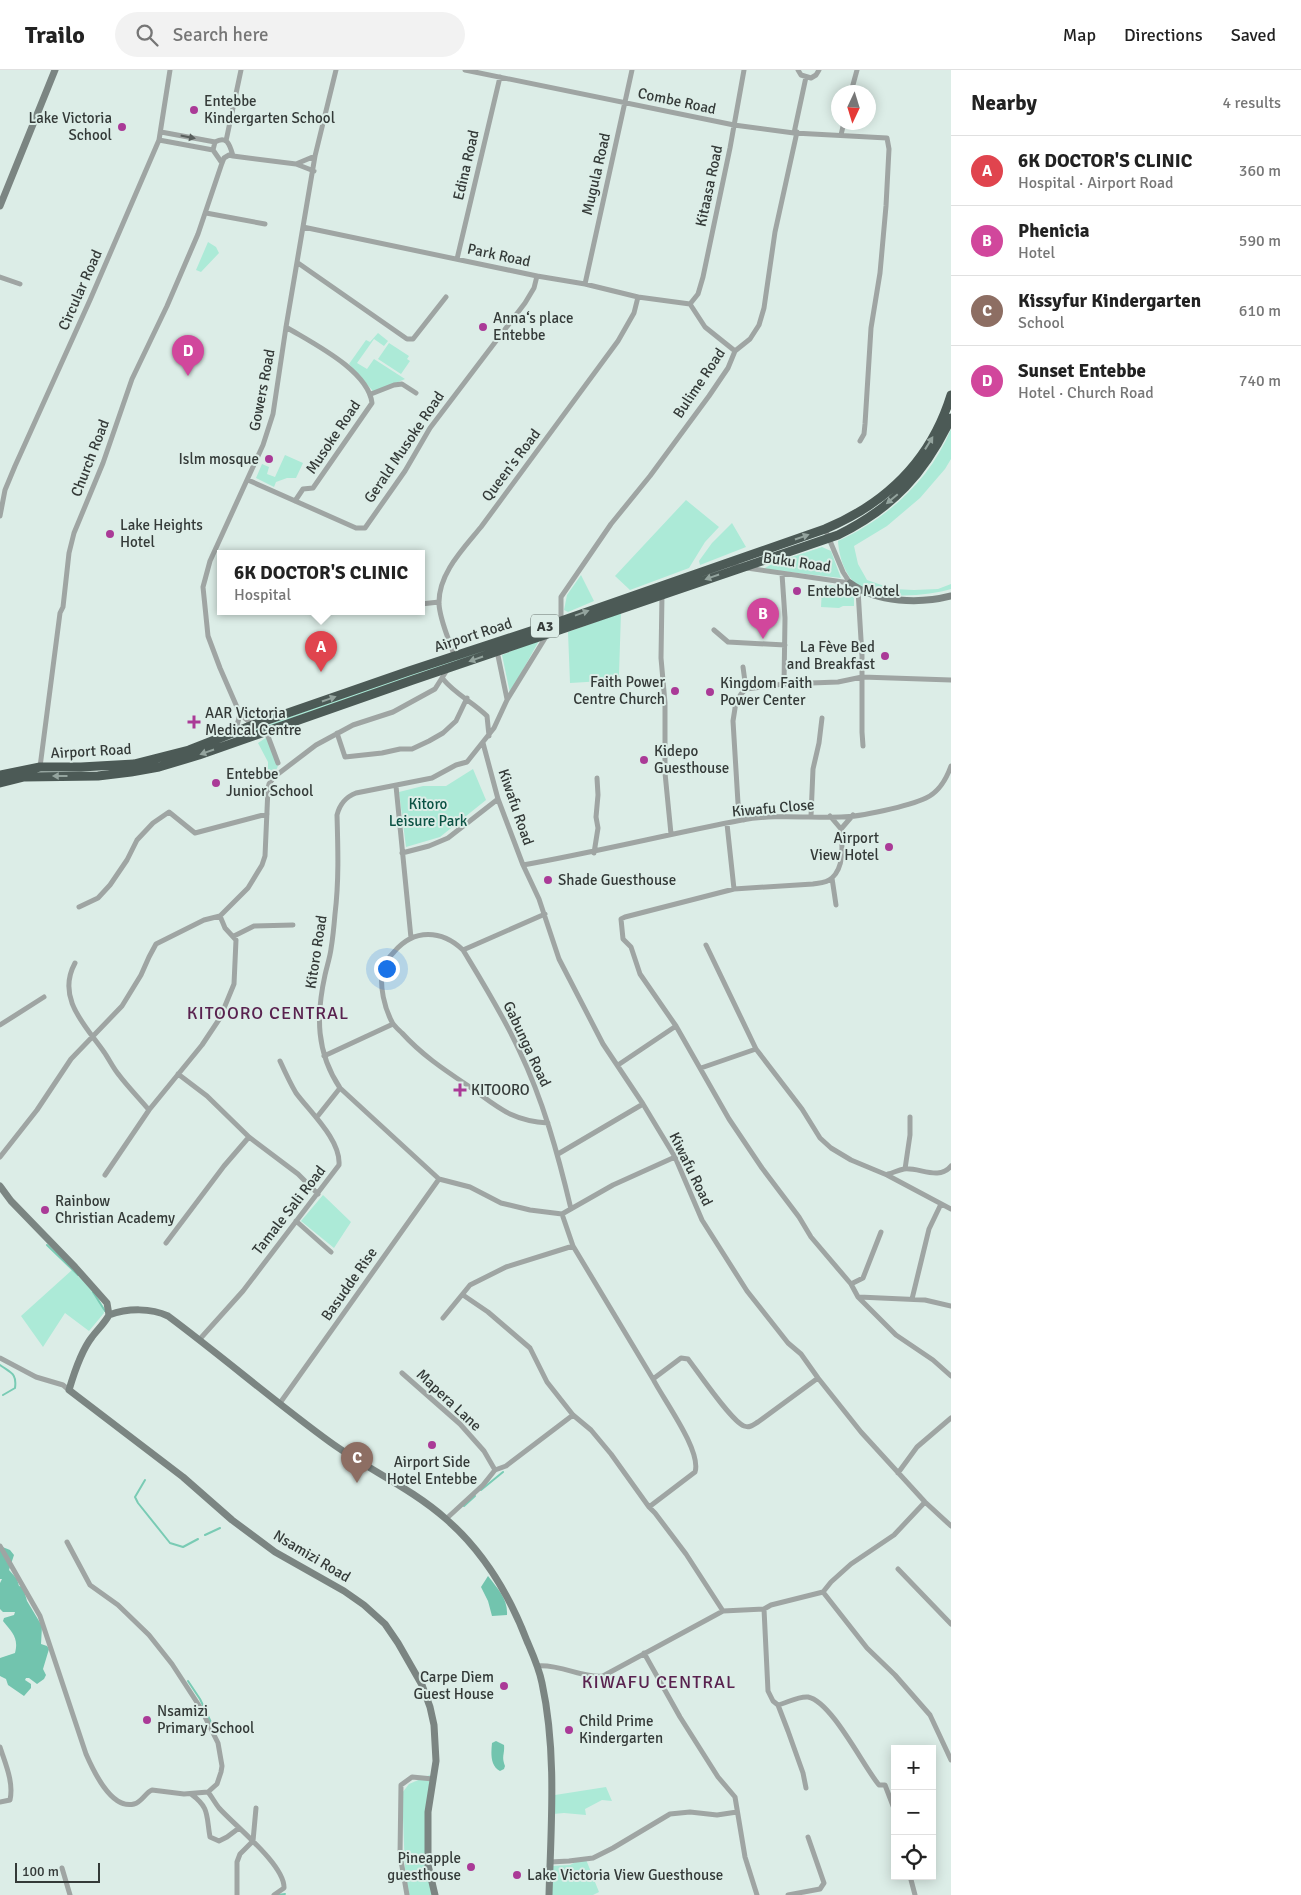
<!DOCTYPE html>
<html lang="en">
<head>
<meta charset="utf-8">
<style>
	:root { --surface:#fff; --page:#f2f2f2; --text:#222; --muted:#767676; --line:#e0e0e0; --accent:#111827 }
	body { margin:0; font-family:Signika,sans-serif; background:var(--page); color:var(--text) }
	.controls { position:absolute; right:15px; bottom:15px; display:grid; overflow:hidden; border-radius:0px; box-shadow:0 2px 12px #0003 }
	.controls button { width:45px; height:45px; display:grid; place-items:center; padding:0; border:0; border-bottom:1px solid var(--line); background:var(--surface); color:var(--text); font:25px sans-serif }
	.compass { position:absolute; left:831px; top:15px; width:45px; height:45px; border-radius:50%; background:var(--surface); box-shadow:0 2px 12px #0003; rotate:184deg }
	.scale { position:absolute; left:15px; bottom:12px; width:85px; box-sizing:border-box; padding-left:5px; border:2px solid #343a38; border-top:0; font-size:14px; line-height:18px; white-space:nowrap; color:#343a38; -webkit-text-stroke:4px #dcede7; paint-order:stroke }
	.you { position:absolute; left:386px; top:898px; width:18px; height:18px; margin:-12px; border:4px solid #fff; border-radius:50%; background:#1a73e8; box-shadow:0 0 0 8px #1a73e833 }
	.badge { display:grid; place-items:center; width:32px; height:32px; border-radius:50%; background:var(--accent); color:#fff; font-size:16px; font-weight:700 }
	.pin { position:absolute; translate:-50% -41px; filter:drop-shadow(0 1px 2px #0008) }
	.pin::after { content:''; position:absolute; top:26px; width:18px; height:15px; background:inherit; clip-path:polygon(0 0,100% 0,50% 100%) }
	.popup { position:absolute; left:217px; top:480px; width:208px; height:65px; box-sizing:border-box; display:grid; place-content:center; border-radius:0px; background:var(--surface); filter:drop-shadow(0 1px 4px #0005); font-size:16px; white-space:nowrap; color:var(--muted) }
	.popup b { font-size:19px; color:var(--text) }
	.popup::after { content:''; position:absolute; left:50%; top:100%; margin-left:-10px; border:10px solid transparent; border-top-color:var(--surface) }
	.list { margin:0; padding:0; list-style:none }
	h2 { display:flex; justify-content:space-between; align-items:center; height:65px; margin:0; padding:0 20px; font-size:21px }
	h2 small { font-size:16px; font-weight:400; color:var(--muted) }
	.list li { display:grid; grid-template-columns:32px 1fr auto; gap:15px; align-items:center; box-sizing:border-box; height:70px; padding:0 20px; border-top:1px solid var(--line) }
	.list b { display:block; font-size:19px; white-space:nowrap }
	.list p { margin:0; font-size:16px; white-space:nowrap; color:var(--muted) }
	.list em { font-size:16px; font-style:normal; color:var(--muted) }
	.icon { flex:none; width:28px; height:28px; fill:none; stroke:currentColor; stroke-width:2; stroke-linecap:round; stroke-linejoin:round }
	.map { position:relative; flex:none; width:951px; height:1825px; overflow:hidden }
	header { display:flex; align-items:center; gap:30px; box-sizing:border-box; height:70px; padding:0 25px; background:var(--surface); border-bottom:1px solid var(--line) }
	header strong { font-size:24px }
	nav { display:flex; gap:28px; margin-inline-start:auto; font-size:18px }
	.search { width:350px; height:45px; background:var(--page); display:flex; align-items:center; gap:12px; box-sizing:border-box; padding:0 18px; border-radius:28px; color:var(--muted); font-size:19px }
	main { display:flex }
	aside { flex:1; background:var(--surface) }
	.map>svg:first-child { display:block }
	.green { fill:#acead7 }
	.forest { fill:#72c4ae }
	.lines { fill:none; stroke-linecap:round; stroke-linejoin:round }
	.stream { stroke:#79cbb4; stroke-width:2 }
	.street { stroke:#9fa5a3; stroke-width:5 }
	.secondary { stroke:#7b8582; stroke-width:7 }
	.highway { stroke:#4c5a56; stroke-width:9 }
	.oneway { fill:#595f5d }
	.oneway2 { fill:#94a49e }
	.poi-dot { fill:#aa3a97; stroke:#dcede7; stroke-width:2 }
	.labels { text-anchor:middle; stroke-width:4; stroke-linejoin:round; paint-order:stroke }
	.shield { fill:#dcede7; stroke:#66706c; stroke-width:1 }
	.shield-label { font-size:14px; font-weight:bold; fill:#343a38 }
	.poi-label { font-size:15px; fill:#343a38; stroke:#dcede7; text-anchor:start }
	.street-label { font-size:15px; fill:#343a38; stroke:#dcede7 }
	.park-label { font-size:15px; fill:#0b5244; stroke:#dcede7 }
	.quarter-label { font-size:18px; letter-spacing:1px; fill:#59224f; stroke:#dcede7 }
</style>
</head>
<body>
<header>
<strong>Trailo</strong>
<div class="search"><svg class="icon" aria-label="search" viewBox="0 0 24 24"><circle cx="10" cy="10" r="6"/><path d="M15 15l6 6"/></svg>Search here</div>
<nav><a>Map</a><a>Directions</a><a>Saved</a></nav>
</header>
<main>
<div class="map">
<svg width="951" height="1825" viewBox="0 0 951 1825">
	<rect width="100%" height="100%" fill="#dcede7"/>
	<path class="green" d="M208,172L216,177L219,183L201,202L196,200Z
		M378,263L388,271L384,276L374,269L357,293L367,299L374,289L405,309L373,323L372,320L349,294L366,270L370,272Z
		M389,273L409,286L407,289L410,291L401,304L378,289Z
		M951,359V389L945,399L920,428L887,456L854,476L858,494L867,510L893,519L914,520L938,519L951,514V519C929,526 878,530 859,516C845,507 839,486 838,471C888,448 930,410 951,359Z
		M285,385L303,393L296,408H287L276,412L274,417L256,408L262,394L269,397L267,404L275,407Z
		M686,430L719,457L705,472L689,498L630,520L615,506Z
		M732,453L746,477L700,495L699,491L712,473Z
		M822,477L831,481L841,508L763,499L774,493Z
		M581,505L594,531L568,542L564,540L567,525Z
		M826,515C839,516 847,517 854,528V536H843L839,538L821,537L822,517Z
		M621,543L619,604L620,610L570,613L568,562Z
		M546,560L420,603L238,668L236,667L362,620Z
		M540,569L510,623L502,585Z
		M267,667C278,689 286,691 268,710V692L258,673Z
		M473,699L486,730L440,767L406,777L399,722L423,716H446Z
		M323,1125L351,1152L334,1178L301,1151Z
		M72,1200C82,1210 103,1229 104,1243L89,1261L65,1243L43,1277L21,1246Z
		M430,1705L427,1740L433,1825H406L402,1723L409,1714Z
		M606,1717L612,1731L602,1730L585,1739L586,1745L564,1743L553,1744L555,1725Z
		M585,1787L599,1822L593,1825H552V1796L570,1795Z"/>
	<path class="forest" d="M0,1476L10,1480L14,1485L9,1500L17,1509L19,1516L23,1517L27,1531L42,1556L41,1574L47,1576L49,1579L43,1599L46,1605L44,1609L37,1614L29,1608H26L25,1610L31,1614V1618L24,1626L8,1615L6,1609L0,1606V1588L15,1583C19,1568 12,1562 3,1551L4,1548L14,1545L15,1542H3L0,1539V1513L2,1509H0Z
		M488,1506C498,1519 508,1529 507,1545L492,1546L488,1531L481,1517Z
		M496,1671L504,1675C505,1684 501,1686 505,1696L504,1699L500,1701C490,1696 491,1683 492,1673Z"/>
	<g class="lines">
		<path class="stream" d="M47,1175L78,1205
			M93,1222L105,1241
			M0,1295C11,1303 17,1303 15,1318L3,1325
			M145,1410L135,1427L138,1433L170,1473L183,1477L198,1469
			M481,1420L503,1402
			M464,1436L475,1426
			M205,1465L220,1458
			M188,1611L200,1629L216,1663
			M278,1825L285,1824"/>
		<path class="street" d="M465,0L734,55L794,63L887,68L889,79L886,136L880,203L871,258L865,354L864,364L860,371
			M798,0L801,5L811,8L816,5L819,0
			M851,22L857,0
			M161,62L215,72
			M794,63L806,7
			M841,65L844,52
			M159,70L213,80
			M226,71L241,0
			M233,86L296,94L314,101
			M296,94L315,86
			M206,143L265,154
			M303,157L537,206L585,214L638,227L690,234
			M457,189L500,7
			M298,193L407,269H413L446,227
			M0,207L20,214
			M585,214L632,0
			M690,234L698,224L703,207L730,78L744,0
			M690,234L705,257L735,281
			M286,257C312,273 368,300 372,333L313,418L303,419L295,431
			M371,324L394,315L402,314L416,323
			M248,410L356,458H365L405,401L430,358L525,233L534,218L537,206
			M0,446L5,420L15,396L90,230L159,70L170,0
			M825,459L843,502L850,513
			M728,493L740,497L850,513
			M782,504L785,548L784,614
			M858,520L862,586V662L863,676
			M662,525L661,588L665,633V703L671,764
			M421,534L439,532
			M561,551V527L611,454L650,406L709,326L728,298L735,281L750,269L759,255L764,238L775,162L797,62
			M714,560L728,572L785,575
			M547,565L507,630L494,658L467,692L456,695L432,708L356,723C346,727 340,733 337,745C338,779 339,811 335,844C334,856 333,867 331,879C330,887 327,896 325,905C316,946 316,982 340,1018L439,1109L470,1117L501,1133L530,1140L562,1144L613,1115L675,1087
			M497,581L507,629
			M454,585C449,569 440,551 439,534C438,504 463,479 481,457L618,271L634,243L638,227
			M743,597L746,619
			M443,609C455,624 473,632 487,646L489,666
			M253,655L240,644L220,598L208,566L203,517L210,491L263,375L273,344L286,257L315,86L336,0
			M266,661L278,693
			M235,663L240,644
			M337,663L345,687L382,683L400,679H412L429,671L443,663L456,651L467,628
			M483,673L498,729L523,795L539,829L559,889L603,974L643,1034L675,1087L702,1150L747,1221L777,1259L788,1273L801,1284L818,1308L861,1362L925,1432L951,1456
			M40,697L60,543L63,537L69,483L74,463L103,393L132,309L167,236L198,164L222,93L224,88L229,85L233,86C230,76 228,65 215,72L213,80L222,93
			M396,716L411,868
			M811,746L813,699L819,673L822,648
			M830,746L841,759C842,774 845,796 832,808C827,813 819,813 813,814L734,819L625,847L621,849L623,869L631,877L640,904L676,956L729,1049L762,1098L799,1147L811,1167L851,1214L858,1227L896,1265L933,1290L951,1306
			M744,750L738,733L733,651L736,632L741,624L746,619L784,614L838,612L862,607L951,610
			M727,754L734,819
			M841,759L853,745
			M402,783L429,776L448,768L498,729
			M594,783L598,758L596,747L598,725L597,708
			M523,795C596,782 669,764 742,750C773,744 810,748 841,747C860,747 909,736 926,728C939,722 946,710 951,696
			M832,808L836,835
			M79,837L98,828L110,815L127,790L137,770L153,753L169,742L195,763L267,744
			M234,866L254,856L293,855
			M706,875L756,979
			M463,880L545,844
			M75,893C56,928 85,955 104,982C109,989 113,998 119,1005C128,1017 139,1028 149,1040
			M0,955L44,927
			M324,986L393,954
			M618,995L676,956
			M701,998L756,979L802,1039L820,1068L831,1078L851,1090L887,1105L951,1139
			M178,1004L207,1026L249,1067L298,1104L318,1124
			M317,1047L340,1018
			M548,1053C510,1051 497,1036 467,1015C443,999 421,984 402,963C399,960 394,956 392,952C384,937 380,917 382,901C384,893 389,887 394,882C414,858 442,860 463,880C483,913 503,945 519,980C543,1030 558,1084 571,1139
			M558,1084L643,1034
			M0,1087L37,1040L71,989L122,936L141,905L149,887L156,874L204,850L220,846L248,818L262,795L265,786L268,718L269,714L274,707L316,675L353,655L393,642L435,619L447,600
			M905,1099L910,1065V1047
			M888,1104C893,1103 898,1100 904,1099C919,1097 939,1111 951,1096
			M105,1105L149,1040L202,975L220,948L234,914L236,870L225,858L220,846
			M562,1144L573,1176L653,1309C663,1329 702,1381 695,1402L649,1437
			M296,1151L331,1182
			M166,1173L224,1096L249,1067
			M851,1214L863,1208L881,1162
			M463,1225L488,1242L530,1278L547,1312L573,1345L591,1360L611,1384L649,1437L655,1443L686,1484L723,1541
			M859,1227L925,1230L951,1236
			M912,1229L929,1159L941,1134
			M443,1248L470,1215L506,1197L573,1176
			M199,1270L243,1221L339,1095C341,1070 310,1042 296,1023C290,1013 285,1002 280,991
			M0,1288L36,1307L63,1315L69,1320
			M402,1303L460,1354L484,1381L495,1400
			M653,1309L681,1288L688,1289C698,1302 732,1352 744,1356C750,1358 753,1355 758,1352L818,1308
			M280,1333L439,1109
			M898,1403L917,1377L951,1348
			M446,1449L483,1415L495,1400L506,1396L573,1345
			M0,1476L40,1546L86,1684C93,1700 111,1740 134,1734C142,1732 145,1723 152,1720L184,1724L208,1722L217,1714L221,1702L222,1696L218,1673L200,1637L172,1594L149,1565L118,1535L90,1515L67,1472
			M898,1499L951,1554
			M823,1522L867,1578L895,1605L930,1645L951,1690
			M764,1539L768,1621L773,1631L778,1635L788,1661L803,1703L806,1718
			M644,1583L680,1647L718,1707L735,1727L745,1787L757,1825
			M538,1596C560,1594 585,1609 603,1606L723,1541L764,1539L771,1535L823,1522L831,1512L851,1494L894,1465L925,1432
			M778,1635C787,1633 798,1626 808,1627C832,1632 863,1696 879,1715H885L895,1741
			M0,1677C5,1693 14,1712 10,1730L0,1732
			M208,1722C212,1727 215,1733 219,1738C235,1756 285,1795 284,1818L274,1825
			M191,1724C210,1738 206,1745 210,1767L219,1771L227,1767L239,1758
			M550,1792L569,1791L593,1788L613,1778L670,1744L690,1742L717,1745L737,1742
			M62,1798L70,1825
			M910,1806L915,1825
			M237,1825V1792L240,1784L253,1771L256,1738
			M407,1825L400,1785L401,1715L412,1707L433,1709
			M788,1825L820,1819L824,1813L808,1767"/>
		<path class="secondary" d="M0,136L55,0
			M850,513C877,533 920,534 951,526
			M0,1116L11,1131L75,1197L107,1233L109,1245
			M109,1245C128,1238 151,1238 168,1246C223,1287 275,1332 330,1372C367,1399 411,1418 446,1449C484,1482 509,1524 527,1571C533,1585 539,1598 542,1613C557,1682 551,1756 549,1825
			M109,1245C104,1254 98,1259 92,1267C81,1281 74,1303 69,1320L183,1407L232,1450L275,1482L344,1521L364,1535L385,1554L398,1573L422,1615L430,1637L434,1655L436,1691L428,1742V1795L435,1825"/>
		<path class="highway" d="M0,705L40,697H81L134,694L189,680L253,655L409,601L561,551L825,459C887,433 931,390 951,325
			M0,713L24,707L98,706L131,702L159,697L199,685L413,610L838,465C893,438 925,403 951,348"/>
	</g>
	<defs><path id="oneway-solid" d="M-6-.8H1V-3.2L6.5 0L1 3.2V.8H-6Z" transform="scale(1.25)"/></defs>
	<use class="oneway" href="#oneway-solid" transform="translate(188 67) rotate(11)"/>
	<g class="oneway2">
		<use href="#oneway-solid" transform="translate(929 373) rotate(-58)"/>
		<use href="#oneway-solid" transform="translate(892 429) rotate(140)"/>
		<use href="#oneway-solid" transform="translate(802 467) rotate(-19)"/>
		<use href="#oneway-solid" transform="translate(712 507) rotate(161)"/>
		<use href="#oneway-solid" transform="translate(582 543) rotate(-20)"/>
		<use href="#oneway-solid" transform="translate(476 589) rotate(161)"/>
		<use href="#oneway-solid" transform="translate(329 629) rotate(-19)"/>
		<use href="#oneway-solid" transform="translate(207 682) rotate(161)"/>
		<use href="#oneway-solid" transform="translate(60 706) rotate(180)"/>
	</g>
	<g class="poi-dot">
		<circle cx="194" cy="40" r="5"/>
		<circle cx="122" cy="57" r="5"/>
		<circle cx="483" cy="257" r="5"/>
		<circle cx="269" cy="389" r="5"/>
		<circle cx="110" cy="464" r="5"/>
		<circle cx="797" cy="521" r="5"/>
		<circle cx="885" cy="586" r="5"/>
		<circle cx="675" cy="621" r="5"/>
		<circle cx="710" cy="622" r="5"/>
		<path d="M191.5 644.5h5v5h5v5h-5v5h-5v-5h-5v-5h5z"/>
		<circle cx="644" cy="690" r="5"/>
		<circle cx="216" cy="713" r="5"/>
		<circle cx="889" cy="777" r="5"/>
		<circle cx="548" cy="810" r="5"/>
		<path d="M457.5 1012.5h5v5h5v5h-5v5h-5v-5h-5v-5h5z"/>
		<circle cx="45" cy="1140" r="5"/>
		<circle cx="432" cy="1375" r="5"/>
		<circle cx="504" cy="1616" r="5"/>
		<circle cx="147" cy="1650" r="5"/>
		<circle cx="569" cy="1660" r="5"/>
		<circle cx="471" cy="1797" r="5"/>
		<circle cx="517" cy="1805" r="5"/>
	</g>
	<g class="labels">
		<rect class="shield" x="531" y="544.5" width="28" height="23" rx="4"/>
		<g class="shield-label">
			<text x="545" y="561">A3</text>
		</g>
		<g class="poi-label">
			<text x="204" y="36">Entebbe<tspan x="204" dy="17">Kindergarten School</tspan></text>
			<text x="112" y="53" text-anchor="end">Lake Victoria<tspan x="112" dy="17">School</tspan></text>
			<text x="493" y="253">Anna‘s place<tspan x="493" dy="17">Entebbe</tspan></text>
			<text x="259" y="394" text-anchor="end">Islm mosque</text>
			<text x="120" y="460">Lake Heights<tspan x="120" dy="17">Hotel</tspan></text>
			<text x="807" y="526">Entebbe Motel</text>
			<text x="875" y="582" text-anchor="end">La Fève Bed<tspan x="875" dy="17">and Breakfast</tspan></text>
			<text x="665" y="617" text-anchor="end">Faith Power<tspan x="665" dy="17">Centre Church</tspan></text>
			<text x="720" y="618">Kingdom Faith<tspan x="720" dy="17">Power Center</tspan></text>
			<text x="205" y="648">AAR Victoria<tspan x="205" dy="17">Medical Centre</tspan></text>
			<text x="654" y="686">Kidepo<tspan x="654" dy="17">Guesthouse</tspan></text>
			<text x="226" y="709">Entebbe<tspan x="226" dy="17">Junior School</tspan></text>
			<text x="879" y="773" text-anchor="end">Airport<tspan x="879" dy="17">View Hotel</tspan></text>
			<text x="558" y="815">Shade Guesthouse</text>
			<text x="471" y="1025">KITOORO</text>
			<text x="55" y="1136">Rainbow<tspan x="55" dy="17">Christian Academy</tspan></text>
			<text x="432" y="1397" text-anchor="middle">Airport Side<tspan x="432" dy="17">Hotel Entebbe</tspan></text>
			<text x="494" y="1612" text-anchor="end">Carpe Diem<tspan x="494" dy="17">Guest House</tspan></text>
			<text x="157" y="1646">Nsamizi<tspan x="157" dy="17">Primary School</tspan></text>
			<text x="579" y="1656">Child Prime<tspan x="579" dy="17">Kindergarten</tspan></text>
			<text x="461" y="1793" text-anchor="end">Pineapple<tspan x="461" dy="17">guesthouse</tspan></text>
			<text x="527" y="1810">Lake Victoria View Guesthouse</text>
		</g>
		<g class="street-label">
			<text transform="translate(677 31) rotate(12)" y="5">Combe Road</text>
			<text transform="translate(466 95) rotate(-77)" y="5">Edina Road</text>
			<text transform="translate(596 104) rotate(-77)" y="5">Mugula Road</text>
			<text transform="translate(709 116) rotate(-78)" y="5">Kitaasa Road</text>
			<text transform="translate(499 185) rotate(12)" y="5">Park Road</text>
			<text transform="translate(80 220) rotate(-66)" y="5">Circular Road</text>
			<text transform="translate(699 313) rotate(-56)" y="5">Bulime Road</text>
			<text transform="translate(262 320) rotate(-79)" y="5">Gowers Road</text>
			<text transform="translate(333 367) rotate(-56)" y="5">Musoke Road</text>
			<text transform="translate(404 377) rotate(-56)" y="5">Gerald Musoke Road</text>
			<text transform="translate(90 388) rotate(-69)" y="5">Church Road</text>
			<text transform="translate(511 395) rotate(-53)" y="5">Queen's Road</text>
			<text transform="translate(797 492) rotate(8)" y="5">Buku Road</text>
			<text transform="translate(473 565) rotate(-18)" y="5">Airport Road</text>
			<text transform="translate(91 681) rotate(-3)" y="5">Airport Road</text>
			<text transform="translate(516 737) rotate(71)" y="5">Kiwafu Road</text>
			<text transform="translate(773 738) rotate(-5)" y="5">Kiwafu Close</text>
			<text transform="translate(316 882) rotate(-81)" y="5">Kitoro Road</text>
			<text transform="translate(527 974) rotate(65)" y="5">Gabunga Road</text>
			<text transform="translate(691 1099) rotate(64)" y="5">Kiwafu Road</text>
			<text transform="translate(289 1140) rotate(-52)" y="5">Tamale Sali Road</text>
			<text transform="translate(349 1214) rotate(-55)" y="5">Basudde Rise</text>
			<text transform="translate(449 1330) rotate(43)" y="5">Mapera Lane</text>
			<text transform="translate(312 1486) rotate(31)" y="5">Nsamizi Road</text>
		</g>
		<g class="park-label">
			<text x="428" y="739">Kitoro<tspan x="428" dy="17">Leisure Park</tspan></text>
		</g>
		<g class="quarter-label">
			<text x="268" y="949">KITOORO CENTRAL</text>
			<text x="659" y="1618">KIWAFU CENTRAL</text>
		</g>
	</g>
</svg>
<div class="controls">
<button>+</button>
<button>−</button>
<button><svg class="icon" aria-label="locate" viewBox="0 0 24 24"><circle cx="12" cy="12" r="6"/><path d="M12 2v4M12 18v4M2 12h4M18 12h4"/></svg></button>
</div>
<svg class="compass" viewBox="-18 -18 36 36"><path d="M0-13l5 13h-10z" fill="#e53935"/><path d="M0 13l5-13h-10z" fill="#767676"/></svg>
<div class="scale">100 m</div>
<div class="you"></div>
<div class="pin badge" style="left:321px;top:602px;background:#e0444e">A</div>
<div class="popup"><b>6K DOCTOR'S CLINIC</b>Hospital</div>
<div class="pin badge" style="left:763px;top:569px;background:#d1479c">B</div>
<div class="pin badge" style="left:357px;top:1413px;background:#8d6e63">C</div>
<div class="pin badge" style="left:188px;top:306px;background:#d1479c">D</div>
</div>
<aside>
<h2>Nearby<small>4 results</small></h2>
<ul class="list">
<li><span class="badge" style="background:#e0444e">A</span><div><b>6K DOCTOR'S CLINIC</b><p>Hospital · Airport Road</p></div><em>360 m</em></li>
<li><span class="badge" style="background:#d1479c">B</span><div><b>Phenicia</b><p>Hotel</p></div><em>590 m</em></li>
<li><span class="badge" style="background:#8d6e63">C</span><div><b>Kissyfur Kindergarten</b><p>School</p></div><em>610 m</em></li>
<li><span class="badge" style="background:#d1479c">D</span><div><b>Sunset Entebbe</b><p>Hotel · Church Road</p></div><em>740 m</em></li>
</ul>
</aside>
</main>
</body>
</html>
